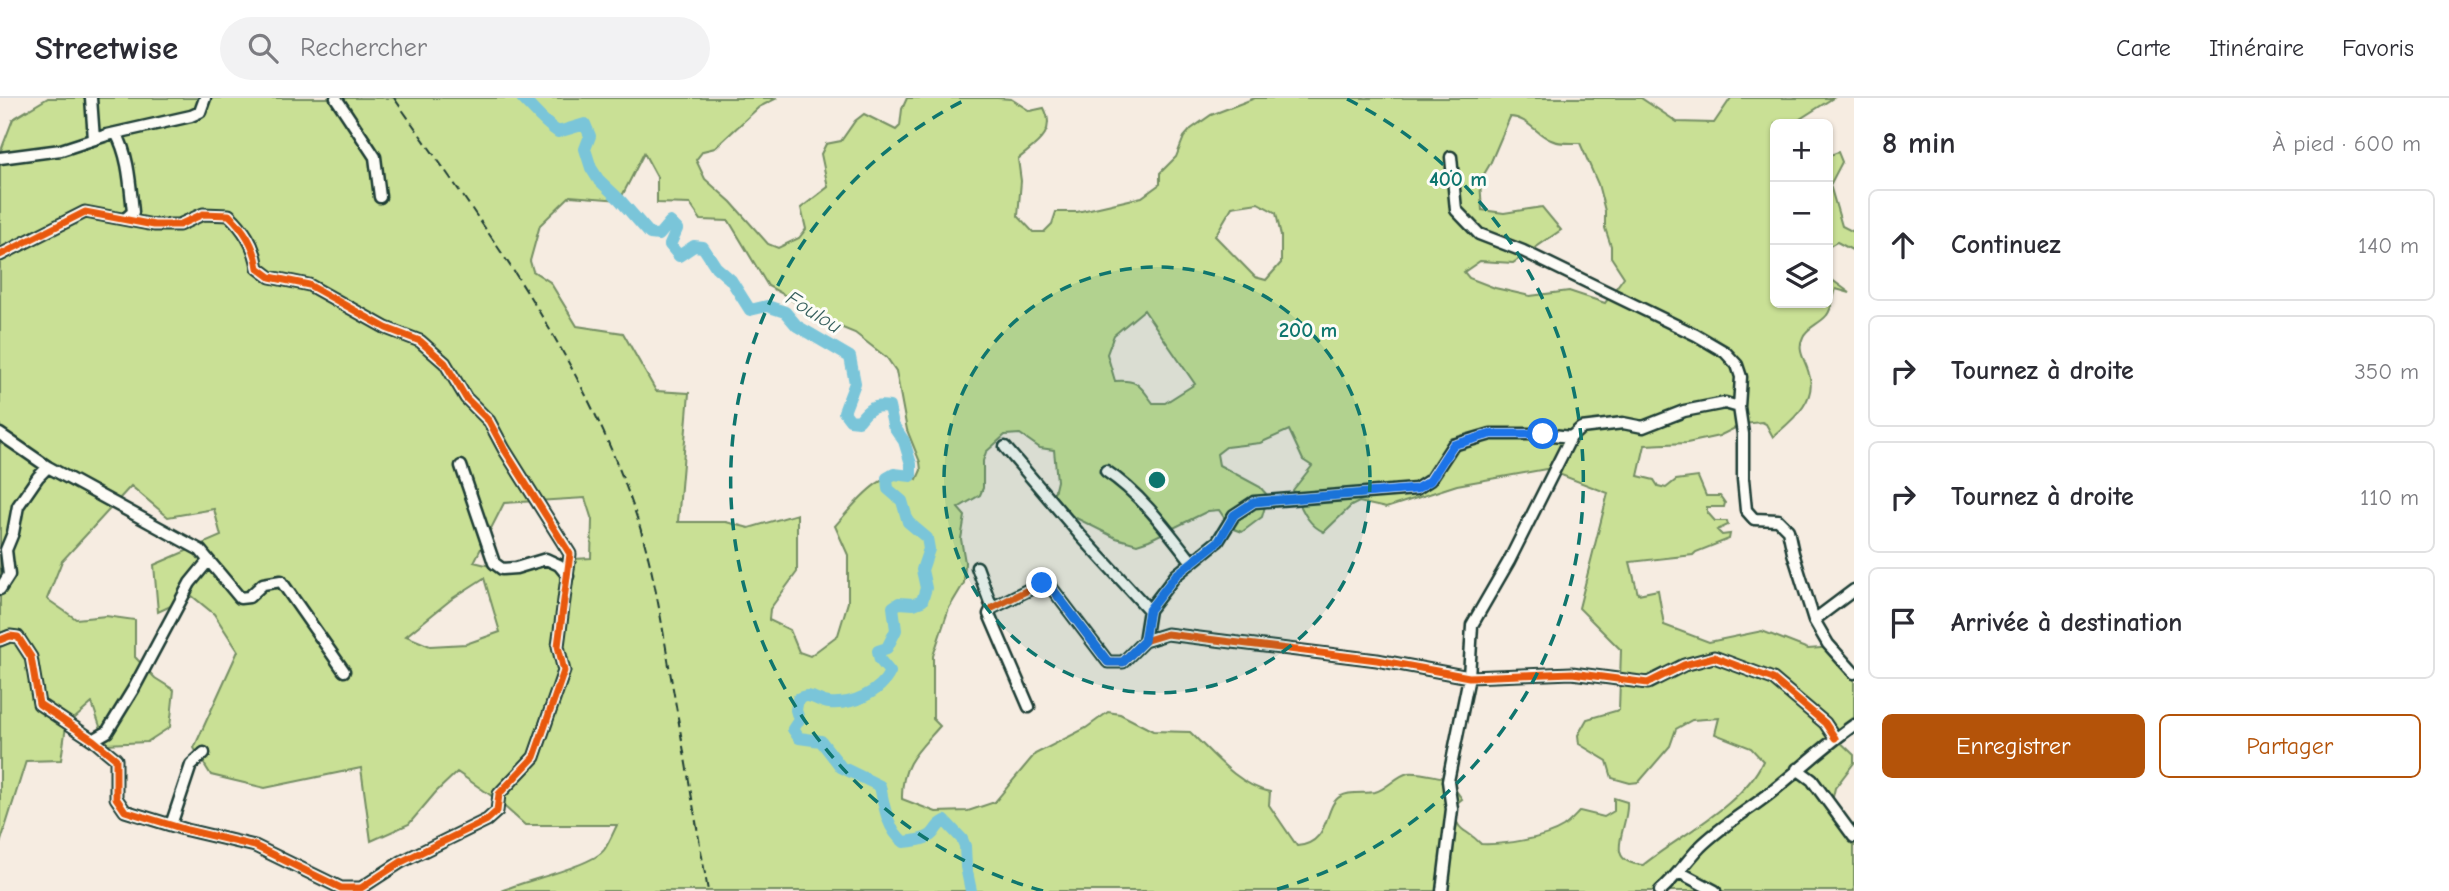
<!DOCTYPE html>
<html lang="fr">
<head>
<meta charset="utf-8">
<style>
	:root { --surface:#fff; --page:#f2f2f3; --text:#2b2b33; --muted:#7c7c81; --line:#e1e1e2; --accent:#b45309 }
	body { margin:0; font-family:"Comic Neue",sans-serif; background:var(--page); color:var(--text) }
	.controls { position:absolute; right:21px; top:21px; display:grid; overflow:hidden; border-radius:10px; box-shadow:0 2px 5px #0004 }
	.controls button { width:63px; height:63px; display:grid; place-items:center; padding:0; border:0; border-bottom:2px solid var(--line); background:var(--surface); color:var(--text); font:35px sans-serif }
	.stop { position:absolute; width:21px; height:21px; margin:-16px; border:5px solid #1a73e8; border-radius:50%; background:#fff }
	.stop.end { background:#1a73e8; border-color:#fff; box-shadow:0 2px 7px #0008 }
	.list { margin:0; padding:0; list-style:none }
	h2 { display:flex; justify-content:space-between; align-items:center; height:91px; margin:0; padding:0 28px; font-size:30px }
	h2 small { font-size:23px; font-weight:400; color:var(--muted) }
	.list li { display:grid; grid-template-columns:46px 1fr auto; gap:21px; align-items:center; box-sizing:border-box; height:112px; margin:0 14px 14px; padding:0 14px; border:2px solid var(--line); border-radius:10px }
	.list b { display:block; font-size:26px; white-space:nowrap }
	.list em { font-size:23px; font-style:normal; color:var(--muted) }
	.actions { display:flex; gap:14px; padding:21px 28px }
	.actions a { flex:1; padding:16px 0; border:2px solid var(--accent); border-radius:10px; text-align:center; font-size:24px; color:var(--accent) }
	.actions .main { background:var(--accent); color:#fff }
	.icon { flex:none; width:38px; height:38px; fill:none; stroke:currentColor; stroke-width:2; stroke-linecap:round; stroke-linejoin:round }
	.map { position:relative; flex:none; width:1854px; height:793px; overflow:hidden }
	header { display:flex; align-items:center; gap:42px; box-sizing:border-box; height:98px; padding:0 35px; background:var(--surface); border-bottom:2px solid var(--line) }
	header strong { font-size:33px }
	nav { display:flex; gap:38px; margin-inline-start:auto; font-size:24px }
	.search { width:490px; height:63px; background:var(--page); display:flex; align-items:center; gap:18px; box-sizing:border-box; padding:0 24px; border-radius:38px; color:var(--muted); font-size:26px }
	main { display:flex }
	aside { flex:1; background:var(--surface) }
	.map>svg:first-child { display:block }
	.green { fill:#c9e095; stroke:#748e64; stroke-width:2; fill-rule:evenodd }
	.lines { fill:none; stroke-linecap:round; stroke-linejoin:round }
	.river { stroke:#7ac5d9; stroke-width:12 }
	.minor-casing { stroke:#1f3d34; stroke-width:15 }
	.minor { stroke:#fdfcf7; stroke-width:10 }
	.rail { stroke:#1f3d34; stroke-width:2; stroke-dasharray:10 5; stroke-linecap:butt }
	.cycleway-casing { stroke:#fdfcf7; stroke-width:11 }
	.cycleway { stroke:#e8590c; stroke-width:7 }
	.route { stroke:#1a73e8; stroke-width:9 }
	.ring { fill:none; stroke:#0f766e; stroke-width:3.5; stroke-dasharray:12 9 }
	.labels { text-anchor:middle; stroke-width:6; stroke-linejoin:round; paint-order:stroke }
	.water-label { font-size:21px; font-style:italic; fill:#365f5d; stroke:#fdfcf7 }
	.centre { fill:#0f766e; stroke:#fdfcf7; stroke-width:3.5 }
	.ring-label { font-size:21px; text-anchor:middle; font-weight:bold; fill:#0f766e; stroke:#fdfcf7; stroke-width:6; stroke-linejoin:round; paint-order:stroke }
</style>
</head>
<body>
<header>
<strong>Streetwise</strong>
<div class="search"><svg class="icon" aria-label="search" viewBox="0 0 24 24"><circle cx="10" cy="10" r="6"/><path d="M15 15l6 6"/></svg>Rechercher</div>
<nav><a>Carte</a><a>Itinéraire</a><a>Favoris</a></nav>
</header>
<main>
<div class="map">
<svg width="1854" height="793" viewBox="0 0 1854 793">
	<rect width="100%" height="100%" fill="#f6ece1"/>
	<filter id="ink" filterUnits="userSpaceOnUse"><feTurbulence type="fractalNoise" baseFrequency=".0143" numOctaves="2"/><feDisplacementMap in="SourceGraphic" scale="14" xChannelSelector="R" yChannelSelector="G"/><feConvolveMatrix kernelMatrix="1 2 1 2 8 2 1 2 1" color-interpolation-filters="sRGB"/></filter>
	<g filter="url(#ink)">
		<path class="green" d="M48,0H777L759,9L715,50L703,53L696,62L705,81L731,104L768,146L778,150L799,140L806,131L801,110L828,89L821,56L826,46L841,43L855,23L864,16L896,32L900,28L902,11L907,0H997L1011,1L1030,13L1044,10C1057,35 1036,46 1018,61L1021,83L1018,118L1033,134H1044L1052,126L1056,114H1077L1142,99L1160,86V75L1176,59L1184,39L1191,31L1211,17L1255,0H1641L1677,24L1714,25L1731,0H1833L1792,26H1775V205H1828V179L1850,195L1836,191C1833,199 1832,211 1827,217C1820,226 1807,229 1803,239C1796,253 1806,263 1809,276C1818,303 1791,323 1773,339L1766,326L1762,324L1743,326L1719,338L1687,345L1645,347L1638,378L1654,382L1658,388L1666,390L1676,382L1698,379L1706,398H1720L1725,405L1724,409H1707V414L1715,423H1727L1728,427L1717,432L1722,437L1730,436L1729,441L1696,454L1693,457L1630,464L1638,496L1658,492L1664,527L1709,544L1762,533L1808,551L1821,550L1828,546L1854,575V627L1836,640L1854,657V665L1835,690L1829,716L1837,725L1854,727V793H501C523,783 592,768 604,752C609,745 613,735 617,727H525L496,701L457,674L436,694L409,726L371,743L361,670L265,690L211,677L194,650L238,553L214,516L192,498L158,514L154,467L221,438L214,411L168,419L131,388L62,463L47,501L76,521L106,518L135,522V559L155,580L174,592L170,629L147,644L106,646L92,605L66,628L61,662L26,663L0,746V55L13,21ZM1510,19C1527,19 1536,36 1551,42C1559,46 1570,45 1580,45L1598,86L1605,113V130L1611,148V159L1624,179L1605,205L1569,193L1530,198L1495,190L1469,180L1464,174L1480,163L1513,165L1561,132L1542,109L1504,115L1482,112L1480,83L1490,66ZM644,55L657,79V105L690,106L701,122L729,123L768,188L783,196L816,219L855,235L887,260L896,273L907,332L920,364L921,372L917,381C885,363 854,407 835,428L848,457V504L838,537L810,558L799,554L790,532L769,522L770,511L797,474V416L749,430L726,424H678L689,295L656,293L623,235L577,228L550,184L533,173L530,163L540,127L570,98L620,102ZM1258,105L1276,115L1281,138V165L1266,182L1255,179L1215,138L1232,109ZM1144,212L1195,286L1165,305H1153C1140,288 1138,281 1115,283L1107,256L1114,237ZM1289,332L1303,362L1312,368L1293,392C1301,408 1306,426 1324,434L1351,408L1359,404L1386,410L1457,387L1546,371L1608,395L1579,510L1621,552L1619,612L1587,621L1578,637L1579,646L1607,663L1612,680L1630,685L1639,684L1670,648L1676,631L1692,622L1719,620L1715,636L1751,650L1763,663C1743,707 1680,737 1643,767C1600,765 1630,728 1627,704L1614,700V713L1604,719L1580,713C1575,718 1569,725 1563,729C1544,741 1503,747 1481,746C1464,728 1459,738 1452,709L1462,701L1447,680C1436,679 1419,673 1408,675C1396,678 1387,691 1375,694C1365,696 1350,693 1341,698C1323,707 1332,745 1297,748L1269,707L1270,694C1238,687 1213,656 1190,634L1153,633L1120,616L1108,614L1086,630L1035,656L995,704L968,713L936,714L902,701C901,666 918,653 940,628L933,621V558L949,510L964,485L965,464L961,441L965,418L958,410L980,397L983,390V363L986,354L1005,337L1020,336L1040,350L1054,352L1057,383L1052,404L1060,412L1116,440L1137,446L1149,442L1208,413L1219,412L1231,430L1242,434L1262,419L1268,398L1260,389L1219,367L1217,356L1226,349L1260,345ZM585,400L592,422L591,460L556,462L506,472L474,464L504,405ZM484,480L500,534L466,546L430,548L406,538L453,500Z
			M1838,54L1842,64L1830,87L1842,128L1854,134V153L1837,144L1828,149V58Z"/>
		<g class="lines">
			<path class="river" d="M522,0C534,12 544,25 558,34L585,26L590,38L585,51L591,70L598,81L620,102L650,136L659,137L670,124L677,131L670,147L679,158L694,148L703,149L716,169L731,182L750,212L767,208L785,214L797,228L850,259L855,285L844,314L850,322L859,323C868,311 874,306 889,309L893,327L904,343L911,366V378L894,376L887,380L888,391L902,403L908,424L927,440L929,451L922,472L926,490L922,503L914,506L899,505L893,509L896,532L887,550L878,553L880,562L890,574C880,595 852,607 829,605C816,604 812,593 798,601L796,612L799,622L793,631L799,640L821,643L841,669L880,688C884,708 887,731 904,744C913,743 927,742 933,735C938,729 937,727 945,723L962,741L965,748L966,769L971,793"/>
			<defs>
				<path id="minor" d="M91,0L94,41
					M336,0L375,59L380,99
					M116,35C129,58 130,87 133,114L125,121
					M1451,59L1456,112L1479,136L1523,153L1696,237L1725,254L1737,267L1741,279L1739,309L1743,336V381L1746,412L1754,421L1778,422L1788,432L1793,455L1814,522L1828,546L1854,575
					M0,60L61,52L107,37L191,18L200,14L205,0
					M0,157L85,114L154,127H179L203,116L229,117C245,132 255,148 258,170L270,179L309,187L386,230L420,243L445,265L466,300L489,323L504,351L570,456L558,548L564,573L534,659L499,696L497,713L487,722L401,764L361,790H341L255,748L187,732L125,713L116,700V661L93,642L39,606L31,559L18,539L10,538L0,542
					M0,336L48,369L200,452L240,500L249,499L263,486L281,483L344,573
					M1005,349L1081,438L1149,512
					M461,368L494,465L502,471L516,470L546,461L559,467L568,478
					M1106,373C1141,396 1167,432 1192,464
					M977,469L992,510L989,516L1029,609
					M0,491L9,477L6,452L13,435L18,408L38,379L48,369
					M992,510L1042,485L1051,489L1108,564H1123L1144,543L1167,536L1377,562L1469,579L1572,575L1648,585L1684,567L1714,559L1773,581L1825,625L1835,640
					M1814,522L1854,492
					M1144,543L1149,512L1176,477L1218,443L1234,417L1254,404L1416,391L1430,382L1453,347L1491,336H1543L1571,339
					M93,642L107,634L134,590L190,485L208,463
					M1797,671L1812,682L1854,739
					M171,727L191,667L204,655
					M1679,774L1715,793
					M1442,793L1452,711L1448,683L1469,579L1472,527L1509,463L1571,339L1581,330L1623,325L1643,329L1684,313L1725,305L1739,309
					M1660,793C1675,780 1686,764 1700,749C1721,728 1746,714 1769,696C1798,673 1824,648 1854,627"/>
			</defs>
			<use href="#minor" class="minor-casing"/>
			<use href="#minor" class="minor"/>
			<path class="rail" d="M394,0C486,131 584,261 635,414C654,469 662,528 672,585C684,654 696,724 708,793"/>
			<defs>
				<path id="cycleway" d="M0,157L85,114L154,127H179L203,116L229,117C245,132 255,148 258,170L270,179L309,187L386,230L420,243L445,265L466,300L489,323L504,351L570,456L558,548L564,573L534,659L499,696L497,713L487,722L401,764L361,790H341L255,748L187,732L125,713L116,700V661L93,642L39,606L31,559L18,539L10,538L0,542
					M992,510L1042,485L1051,489L1108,564H1123L1144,543L1167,536L1377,562L1469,579L1572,575L1648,585L1684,567L1714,559L1773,581L1825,625L1835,640"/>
			</defs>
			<use href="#cycleway" class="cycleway-casing"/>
			<use href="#cycleway" class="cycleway"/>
		</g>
	</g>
	<g class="lines" filter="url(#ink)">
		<path class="route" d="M1042,485L1051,489L1108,564H1123L1144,543L1149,512L1176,477L1219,443L1234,417L1254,404L1416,391L1430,383L1453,347L1491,336H1543"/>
	</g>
	<circle cx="1157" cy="382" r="213" fill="#0f766e" fill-opacity=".12"/>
	<g class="ring">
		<circle cx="1157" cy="382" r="213"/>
		<path d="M1043 793A426 426 0 0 1 967 1M1347 1A426 426 0 0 1 1271 793"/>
	</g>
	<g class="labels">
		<g class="water-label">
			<text transform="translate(814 214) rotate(32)" y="7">Foulou</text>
		</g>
	</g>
	<circle cx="1157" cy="382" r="10" class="centre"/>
	<g class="ring-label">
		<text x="1458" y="88">400 m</text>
		<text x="1308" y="239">200 m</text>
	</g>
</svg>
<div class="controls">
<button>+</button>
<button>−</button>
<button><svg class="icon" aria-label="layers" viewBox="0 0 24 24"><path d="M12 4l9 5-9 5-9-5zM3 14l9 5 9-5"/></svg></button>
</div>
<div class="stop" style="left:1543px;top:336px"></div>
<div class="stop end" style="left:1042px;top:485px"></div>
</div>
<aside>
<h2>8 min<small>À pied · 600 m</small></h2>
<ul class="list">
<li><svg class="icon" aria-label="ahead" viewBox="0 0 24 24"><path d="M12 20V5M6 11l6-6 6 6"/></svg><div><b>Continuez</b></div><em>140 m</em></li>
<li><svg class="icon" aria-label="right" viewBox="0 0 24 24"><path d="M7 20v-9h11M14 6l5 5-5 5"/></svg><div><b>Tournez à droite</b></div><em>350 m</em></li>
<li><svg class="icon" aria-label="right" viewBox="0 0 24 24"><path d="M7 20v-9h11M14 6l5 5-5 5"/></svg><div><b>Tournez à droite</b></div><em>110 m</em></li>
<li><svg class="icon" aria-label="arrive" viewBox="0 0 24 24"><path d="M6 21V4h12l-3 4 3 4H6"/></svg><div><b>Arrivée à destination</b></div></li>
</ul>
<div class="actions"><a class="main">Enregistrer</a><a>Partager</a></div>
</aside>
</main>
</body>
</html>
